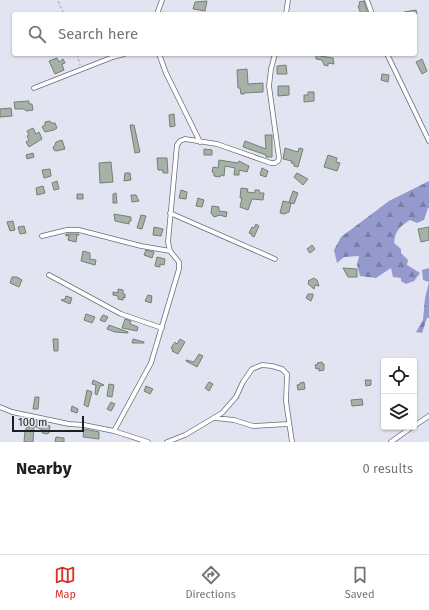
<!DOCTYPE html>
<html lang="en">
<head>
<meta charset="utf-8">
<style>
	:root { --surface:#fff; --page:#f2f2f2; --text:#202124; --muted:#757577; --line:#e0e0e0; --accent:#d93025 }
	body { margin:0; font-family:"Fira Sans",sans-serif; background:var(--page); color:var(--text) }
	.controls { position:absolute; right:12px; bottom:12px; display:grid; overflow:hidden; border-radius:4px; box-shadow:0 1px 3px #0004 }
	.controls button { width:36px; height:36px; display:grid; place-items:center; padding:0; border:0; border-bottom:1px solid var(--line); background:var(--surface); color:var(--text); font:20px sans-serif }
	.scale { position:absolute; left:12px; bottom:10px; width:72px; box-sizing:border-box; padding-left:4px; border:2px solid #1e1f23; border-top:0; font-size:11px; line-height:14px; white-space:nowrap; color:#1e1f23; -webkit-text-stroke:3px #e2e4f1; paint-order:stroke }
	.list { margin:0; padding:0; list-style:none }
	h2 { display:flex; justify-content:space-between; align-items:center; height:52px; margin:0; padding:0 16px; font-size:17px }
	h2 small { font-size:13px; font-weight:400; color:var(--muted) }
	.icon { flex:none; width:22px; height:22px; fill:none; stroke:currentColor; stroke-width:2; stroke-linecap:round; stroke-linejoin:round }
	.map { position:relative; flex:none; width:429px; height:442px; overflow:hidden }
	.search { position:absolute; background:var(--surface); box-shadow:0 1px 3px #0004; left:12px; right:12px; top:12px; height:44px; display:flex; align-items:center; gap:10px; box-sizing:border-box; padding:0 14px; border-radius:4px; color:var(--muted); font-size:15px }
	.sheet { height:112px; background:var(--surface) }
	nav { display:flex; justify-content:space-around; align-items:center; box-sizing:border-box; height:56px; border-top:1px solid var(--line); background:var(--surface); font-size:11px; color:var(--muted) }
	nav a { display:grid; justify-items:center; gap:2px }
	nav .on { color:var(--accent) }
	.map>svg:first-child { display:block }
	.forest { fill:url(#forest-firs) }
	.building { fill:#a6b1a7; stroke:#757f76 }
	.lines { fill:none; stroke-linecap:round; stroke-linejoin:round }
	.minor-casing { stroke:#6c6d79; stroke-width:5.5 }
	.path { stroke:#a4a5af; stroke-width:1; stroke-dasharray:3 2; stroke-linecap:butt }
	.minor { stroke:#fff; stroke-width:4 }
</style>
</head>
<body>
<div class="map">
<svg width="429" height="442" viewBox="0 0 429 442">
	<defs>
		<pattern id="forest-firs" width="22" height="20" patternUnits="userSpaceOnUse"><rect width="22" height="20" fill="#959ace"/><path d="M5 1l3.5 6h-7zM16 11l3.5 6h-7z" fill="#797da7"/></pattern>
	</defs>
	<rect width="100%" height="100%" fill="#e2e4f1"/>
	<path class="forest" d="M429,181V208H428L424,220L417,223L410,220C400,226 395,231 394,243L401,249V253L408,260L407,265L420,273L414,281L406,284L401,281V278L393,277L391,268L376,278L360,276L357,265L359,256L344,257L337,263L334,250L341,237L389,201Z
		M429,268V318H427L422,333L416,332L423,320L425,298L429,282L423,280L422,270Z"/>
	<path class="building" d="M207,1L205,11L193,9L195,2Z
		M364,1L368,14H361L358,6L360,5L359,2Z
		M416,10L417,14H404V12Z
		M316,54H321L320,56L333,58L334,64L328,63V66L324,65L322,60L316,59Z
		M57,58L59,62L63,59L65,63L62,64L64,70L55,74L49,61Z
		M422,59L427,71L422,74L416,62Z
		M286,65L287,74H277V66Z
		M247,69L248,84L263,83V92L244,93V94H241L240,88H238L237,70Z
		M382,74L389,75L388,82L381,80Z
		M278,86H289V95L278,96Z
		M308,92H314V101L304,102V95H308Z
		M29,101V104H32L33,110L26,111L24,109H15L14,102Z
		M11,108L12,116L0,117V109Z
		M174,114L175,126L170,127L169,115Z
		M50,121L51,123H55L57,128L54,130L45,132L42,127L45,125V122Z
		M130,125H134L140,152L135,153Z
		M33,128L36,134L39,132L42,139L29,147L26,142L29,140L27,136L29,135L27,131Z
		M265,135H272V157H266V155L243,147L245,141L266,149Z
		M62,140L65,149L56,151L54,150L53,147L55,145L56,142Z
		M285,148L298,152L299,148L303,149L298,167L294,166V163H291L292,161L283,159Z
		M204,149L212,150V155H204Z
		M33,153L34,157L27,159L26,155Z
		M328,155L337,158L336,162L340,163L337,171L324,167Z
		M157,158H167L168,173H163V170H158Z
		M219,160L238,163L239,161L249,166L247,172L239,170V175H234L235,168L225,166L224,176L221,175L220,177L214,176V173L212,172L213,167L218,168Z
		M111,162L113,182L100,183L99,163Z
		M262,168L268,171L266,177L260,175Z
		M50,169L51,176L44,178L42,170Z
		M125,173H130L131,180L124,181Z
		M297,173L308,179L303,185L294,177Z
		M57,181L59,189L54,190L52,183Z
		M43,186L45,193L37,195L36,188Z
		M241,188L248,189L247,192L255,193V190H259L260,193H264L263,200L252,199L248,210L240,207L242,198H240Z
		M181,190L187,192L186,199L179,198Z
		M293,191L298,193L294,204L289,202Z
		M116,193L117,203H113V194Z
		M77,194H83V199H77Z
		M131,195H136L139,201L132,202Z
		M198,198L204,200L202,207L196,206Z
		M283,201L291,203L289,212L284,214L280,213Z
		M212,206L219,207V211L227,212L226,217L220,215L214,217L211,213Z
		M114,214L131,217V221H129V224L115,221Z
		M141,215L146,216L142,229L137,228Z
		M13,221L15,230L10,231L7,222Z
		M256,224L259,226L254,237L251,235L252,234L249,233L252,227L254,228Z
		M24,226L26,233L20,234L18,227Z
		M154,227L163,229L161,236L153,235Z
		M429,227V240L421,242L418,229Z
		M66,234H79V235H77L76,242L68,240L69,235L66,236Z
		M312,245L315,249L310,253L307,249Z
		M146,250L154,252L152,258L144,255Z
		M83,251L90,253V259L96,260L95,265L81,261Z
		M157,257L165,259L164,265L160,264V267L155,266Z
		M343,268L357,269V277H348Z
		M12,277H17L22,280L19,287L10,283Z
		M314,278L317,280L319,286L315,285L314,289L308,284L309,282L308,281Z
		M118,289L123,290V294H125V298L123,297V300L118,299V296L113,295V292L118,293Z
		M308,294H313V296L311,301L306,298Z
		M148,295L152,296L151,298H152L151,303L145,301Z
		M66,296L72,298L70,304L61,300L65,299Z
		M86,314L95,317L92,323L84,320Z
		M103,315L108,317L105,322L100,320Z
		M125,319L131,321L130,324L138,327L137,331L122,328Z
		M109,325L128,332V333L115,332L107,329Z
		M53,339H58V351H54Z
		M133,339L144,342V343H132Z
		M180,339L185,342L178,354L172,351L173,349L171,348L175,342L177,344Z
		M199,354L203,356L197,367L186,361V360L194,362Z
		M322,362V364H324V370L319,371V368L316,369L315,365L318,364L317,363Z
		M93,380L104,385L100,386L97,395L95,394L96,385L92,384Z
		M365,380H371V385L366,386Z
		M209,382L213,384L209,391L205,388Z
		M304,382L305,389L298,390L297,385L300,384V383Z
		M109,384L114,385L112,397L107,396Z
		M146,386L153,389L150,394L144,391Z
		M87,390L92,392L88,407L84,405Z
		M35,397H39L38,409H33Z
		M362,399L363,405L352,406L351,400Z
		M111,402L115,404L111,411L107,409Z
		M72,406L78,409L77,413L71,411Z
		M30,419L40,422V424L50,426L49,433L47,434L42,433L43,430L34,426L33,442H24L25,431L27,427H29Z
		M84,429L99,432V439L83,437Z
		M56,437L64,438V442H55Z"/>
	<g class="lines">
		<defs>
			<path id="minor" d="M367,0L372,14
				M157,14L162,0
				M286,14L288,0
				M159,54L166,73L200,142
				M387,54L429,141
				M34,88L113,57L124,54
				M170,213L275,259
				M42,236L67,230H79L141,246L170,251
				M49,275L121,314L162,328
				M0,407L12,412L69,424L84,425L114,431L148,442
				M215,418L234,420L253,426L288,424
				M414,426L429,416
				M114,431L151,363L179,269V262L170,251L168,242L177,145L180,141L185,139L217,144L271,163H275L278,161L279,158L269,86L271,69L275,54
				M167,442L185,435L222,413L236,397L243,382L252,369L262,365L272,366L282,369L287,374L286,401L292,442
				M391,442L412,427"/>
		</defs>
		<use href="#minor" class="minor-casing"/>
		<path class="path" d="M58,1L64,14
			M77,54L80,65"/>
		<use href="#minor" class="minor"/>
	</g>
</svg>
<div class="controls">
<button><svg class="icon" aria-label="locate" viewBox="0 0 24 24"><circle cx="12" cy="12" r="6"/><path d="M12 2v4M12 18v4M2 12h4M18 12h4"/></svg></button>
<button><svg class="icon" aria-label="layers" viewBox="0 0 24 24"><path d="M12 4l9 5-9 5-9-5zM3 14l9 5 9-5"/></svg></button>
</div>
<div class="scale">100 m</div>
<div class="search"><svg class="icon" aria-label="search" viewBox="0 0 24 24"><circle cx="10" cy="10" r="6"/><path d="M15 15l6 6"/></svg>Search here</div>
</div>
<section class="sheet">
<h2>Nearby<small>0 results</small></h2>
<ul class="list">
</ul>
</section>
<nav>
<a class="on"><svg class="icon" aria-label="map" viewBox="0 0 24 24"><path d="M3 6l6-2 6 2 6-2v14l-6 2-6-2-6 2zM9 4v14M15 6v14"/></svg>Map</a>
<a><svg class="icon" aria-label="directions" viewBox="0 0 24 24"><path d="M12 3l9 9-9 9-9-9zM9 14v-3h6M13 9l2 2-2 2"/></svg>Directions</a>
<a><svg class="icon" aria-label="saved" viewBox="0 0 24 24"><path d="M7 4h10v16l-5-4-5 4z"/></svg>Saved</a>
</nav>
</body>
</html>
